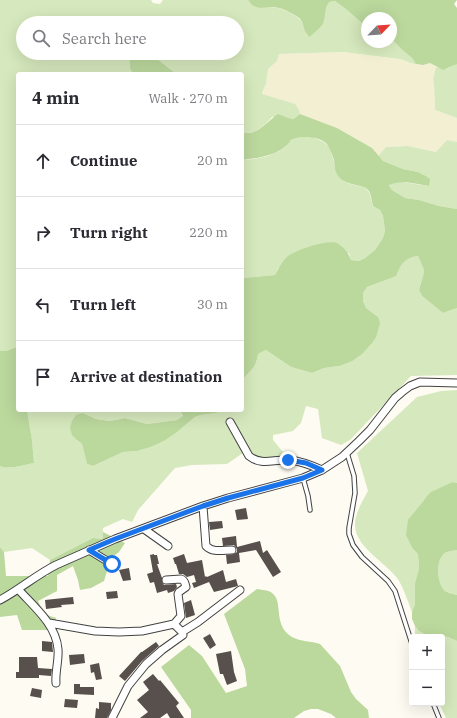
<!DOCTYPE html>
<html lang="en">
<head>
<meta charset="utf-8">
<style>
	:root { --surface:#fff; --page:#f2f2f3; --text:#2b2b33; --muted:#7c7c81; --line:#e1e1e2 }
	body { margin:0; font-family:"IBM Plex Serif",serif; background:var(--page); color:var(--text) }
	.controls { position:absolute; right:12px; bottom:12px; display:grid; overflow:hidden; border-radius:4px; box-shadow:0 4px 16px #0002 }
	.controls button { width:36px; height:36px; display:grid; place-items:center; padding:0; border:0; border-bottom:1px solid var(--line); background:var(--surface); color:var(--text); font:20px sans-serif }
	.compass { position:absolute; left:361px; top:12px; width:36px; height:36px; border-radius:50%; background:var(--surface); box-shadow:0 4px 16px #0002; rotate:65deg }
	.stop { position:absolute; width:12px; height:12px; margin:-9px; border:3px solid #1a73e8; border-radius:50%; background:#fff }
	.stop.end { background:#1a73e8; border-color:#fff; box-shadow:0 1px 4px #0008 }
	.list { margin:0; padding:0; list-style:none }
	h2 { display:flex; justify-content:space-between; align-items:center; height:52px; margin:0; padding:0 16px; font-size:17px }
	h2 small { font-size:13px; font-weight:400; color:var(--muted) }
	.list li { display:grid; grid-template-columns:26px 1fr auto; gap:12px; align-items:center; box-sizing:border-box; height:72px; padding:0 16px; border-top:1px solid var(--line) }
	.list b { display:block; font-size:15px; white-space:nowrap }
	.list em { font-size:13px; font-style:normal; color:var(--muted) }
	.icon { flex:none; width:22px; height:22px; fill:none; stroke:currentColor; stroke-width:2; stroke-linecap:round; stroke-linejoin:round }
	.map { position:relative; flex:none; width:457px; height:718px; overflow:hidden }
	.search { position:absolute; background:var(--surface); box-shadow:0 4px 16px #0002; left:16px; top:16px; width:228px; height:44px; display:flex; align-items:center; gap:10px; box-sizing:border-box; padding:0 14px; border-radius:22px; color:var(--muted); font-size:15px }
	.panel { position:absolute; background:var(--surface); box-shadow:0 4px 16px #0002; left:16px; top:72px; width:228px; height:340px; border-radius:4px }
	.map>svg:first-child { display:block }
	.farmland { fill:#f3efd3 }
	.green { fill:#d6e8bd }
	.forest { fill:#bbd89d }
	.building { fill:#57504c }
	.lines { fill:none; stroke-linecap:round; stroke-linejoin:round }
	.service-casing { stroke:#424242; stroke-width:5.5 }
	.minor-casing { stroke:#424242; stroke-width:9 }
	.service { stroke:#fff; stroke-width:3.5 }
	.minor { stroke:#fff; stroke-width:7 }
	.route { stroke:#1a73e8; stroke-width:5 }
</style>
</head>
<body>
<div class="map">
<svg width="457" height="718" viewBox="0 0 457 718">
	<rect width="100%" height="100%" fill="#fefbf2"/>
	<path class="farmland" d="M343,52L400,59L414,64L423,65L430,63L436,67L433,78L434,84L435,110L457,118V142L447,140L436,152L408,146L386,147L378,156L372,148L337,128L300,114L299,110L262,94L263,90L266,84L268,69L277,61L279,54Z"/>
	<path class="green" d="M0,0H151L153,3L160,4L163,0H248C255,10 267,6 277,8C283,8 301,18 304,24C304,26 304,28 305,30L324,22L325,9L328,2L335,1L347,10L364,25L367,27V42H391V38L401,49L412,58L416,64H414L400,59L343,52L279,54L277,61L268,69L266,84L263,90L262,94L295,104L299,110L300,114L295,119L272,117C264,126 254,136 242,132V74H179L174,72L152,55L151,53H237V23H23V53H129L130,69L133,74H18V314L16,322L18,337V347L6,351H0Z
		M456,64H457V118L435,110L434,84L433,78L436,67C445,70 448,69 456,64Z
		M311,136L324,142L330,148L334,162L335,169L344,181L350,184L364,187L369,192L373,206L380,210L383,216L385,231L383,238L375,250L365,258L359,261L351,260L349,253L278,268L275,275L242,278V160C255,159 270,157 281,150C285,148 287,144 290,141C295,137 305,137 311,136Z
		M447,140L457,142V209L439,206L419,200L405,198L392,190L389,184L395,182H402L429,186L424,175L418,172L403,169L383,161L378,156L386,147L408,146L436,152Z
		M418,256L424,270L423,276L419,290L422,296L443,313L457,308V375L411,376L350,440L341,445L322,438L318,409L306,406L301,423L293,431L273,435V440L283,452L279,458H262L243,453L227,464L192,465L175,468L138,510L132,522L123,519L103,528V539L93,538L50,560L32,548L4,552L0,547V466C9,470 25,465 34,463L32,440L27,410H179L183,417L177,420L147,424L125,418L110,421L96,419L83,413L77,440L82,444L87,464L93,466L123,452L137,451L151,447L164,441L176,433L195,417L201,415L216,413L224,410H242V382C248,370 256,371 258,354L266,350L291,367L312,373L324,368L339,366L378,317L366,308L363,301V293L367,287L395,276C400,264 404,257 418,256Z
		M457,390V483L453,482L426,497L422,503L413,549L418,554L419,569L415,591L416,605L412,612C408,602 403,586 397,578C383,559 346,543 357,514C359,506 364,499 368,491L357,453L417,397L441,391Z
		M457,550V595C453,594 448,593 445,591C437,584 435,560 445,553C448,551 453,551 457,550Z
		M415,626L419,631L426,635L448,637L457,641V718H446L439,703H442V637H416L415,635Z"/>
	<path class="forest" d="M248,0H457L454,4L457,8V64L443,70L430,63L423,65L416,64L412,58L401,49L391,38V18H367V27L364,25L347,10L335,1L329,2C324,9 326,13 324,21C322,27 314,33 309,37C308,35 306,33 305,31C303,26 304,22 299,18C295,15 284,9 279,8C268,5 256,13 248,0Z
		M129,53H151L152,55L174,72L179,74H133L130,69Z
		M278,114L288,118L294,119L300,114L337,128L372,148L383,161L403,169L418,172L424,175L430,179L429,186C417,184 401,179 389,185L392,190L405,198L419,200L439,206L457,209V308L443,313L422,296L419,290L423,276L424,270L418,256C405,257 400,265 396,276L367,287L363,293V301L366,308L378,317L380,323L376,337L372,343L362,354L352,361L339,366L324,368L312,373L291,367L266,350L258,354C256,371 248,370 242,382V278L275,275C278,269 282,262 287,257C294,250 329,239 337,243C344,247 349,254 351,260L359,261L365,258L375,250L383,238L385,231L383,216L380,210L373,206C372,202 371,195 369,191C363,183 348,187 339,177C334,171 335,167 334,160C332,154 330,148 326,143C319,136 300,135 291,140C290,141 289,143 287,145C284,148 279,151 275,153C264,157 253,159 242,160V132C257,137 267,121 278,114Z
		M18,314V410H27L32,440L34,463C25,465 8,470 0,466V351H6L17,347L18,337L16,322Z
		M179,410H224L216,413L201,415L195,417L176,433L164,441L151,447L137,451L123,452L93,466L87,464L82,444L77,440L72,435L70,428L72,421L76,415L83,413L96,419L110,421L125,418L147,424L177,420L183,416Z
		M453,482L457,483V550C453,551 448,551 445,553C435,560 437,584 445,591C448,593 453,594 457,595V641L448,637L426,635L419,631L415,626L412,619V612L415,605V584L419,569L418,554L413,549L406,535L408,520L422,503L426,497L431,492Z
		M103,532L125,543L119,552L111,558L104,581L91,588L80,590L78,580L73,566L57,575V591L38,601L44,614L56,618L55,630H22L17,615L0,617V547L4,552L6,576H48L50,560L93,538L103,539Z
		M257,589C262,590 269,590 272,593C284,601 272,625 292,637C301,642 311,641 320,644L340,666L351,692L356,699L368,710L369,718H336L331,714L318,709H311L304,711L294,718H191V710L161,667L189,645L202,656L226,693L247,686L245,669L224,614Z"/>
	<path class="building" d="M246,508L248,519L237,520L235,510Z
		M222,521L223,528L210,530L209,522Z
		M236,536L237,547L260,541L263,553L267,550L281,572L273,577L256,550L239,553L240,562L227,564L226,555L234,554L237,552V549L234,545L223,546L222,538Z
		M154,554V555H157L159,564H157L162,578V582L164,585L176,584L177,587L174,591L168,593L167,590L157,593L154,582L150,583L147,574L153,572L150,555Z
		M184,554L187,563L202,560L205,577L206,576L207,577L223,570L226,582L236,579L238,586L214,592L209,582L194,588L192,583L196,582L194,575L187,577L183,574H179L176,564H175L173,558Z
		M129,568L131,580L123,581L119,570Z
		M117,591L118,598L107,599L106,592Z
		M73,597L74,604L61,605L62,607L46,609L45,600Z
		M191,600L195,615L186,618L184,603Z
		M210,634L216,645L210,649L203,638Z
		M42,641L52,642L53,652L42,651Z
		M156,642L159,646L142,661L125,681L119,676L141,652H142Z
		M231,651L234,672L237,681L227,685L223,674H220L216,654Z
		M84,654L85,663L70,665L69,655Z
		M19,657H37L38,668L52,669L51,676L39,675V678H16V672H19Z
		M99,663L102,679L96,680L94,672L91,673L90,665Z
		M153,674L159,681L160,680L179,703L176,706L184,718H170L167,713L160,718H140L148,712L137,700L149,690L143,682Z
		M74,684H80V687H94V695L74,694Z
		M32,688L42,690L41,698L30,696Z
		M65,699L78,700L77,708L64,707Z
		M99,702L111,703V710L107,718H95L96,708L99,709Z"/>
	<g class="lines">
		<defs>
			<path id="service" d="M347,453L354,476L355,493L349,528V534L353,545L362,557L388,581L395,591L412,644
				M303,478L308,496L310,510
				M433,703L439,718"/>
			<path id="minor" d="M230,422L249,456C262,466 273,459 289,460C301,461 311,465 322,470
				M203,506L206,546C213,553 223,550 232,550
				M144,529L168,546
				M89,550L112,564
				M166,580L181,579C185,580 185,584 186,587L179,592L178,594L181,616L174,624L182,632
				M18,589C33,606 56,624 58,649C59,660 55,672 56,683
				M0,600C19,590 36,575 56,565L115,539L203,506L228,498L303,478L322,470L342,457L359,441L370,430L395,398L402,392L410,386L420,382L457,383
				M49,623L95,631L119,632L142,631L174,624
				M112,718L128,686L146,664L162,650L183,635L182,632L198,622L240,590"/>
		</defs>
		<use href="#service" class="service-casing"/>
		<use href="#minor" class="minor-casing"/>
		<use href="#service" class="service"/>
		<use href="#minor" class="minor"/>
	</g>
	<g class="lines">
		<path class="route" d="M112,564L89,550L115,539L203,506L228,498L303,478L322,470L306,463L288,460"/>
	</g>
</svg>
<div class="controls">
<button>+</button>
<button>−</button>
</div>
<svg class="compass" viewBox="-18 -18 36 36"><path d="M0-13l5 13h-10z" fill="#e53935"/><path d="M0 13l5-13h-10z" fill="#7c7c81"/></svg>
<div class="stop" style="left:112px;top:564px"></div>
<div class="stop end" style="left:288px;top:460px"></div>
<div class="search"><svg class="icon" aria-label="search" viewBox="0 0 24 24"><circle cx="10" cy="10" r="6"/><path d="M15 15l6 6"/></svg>Search here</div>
<section class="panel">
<h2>4 min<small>Walk · 270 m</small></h2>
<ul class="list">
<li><svg class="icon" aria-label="ahead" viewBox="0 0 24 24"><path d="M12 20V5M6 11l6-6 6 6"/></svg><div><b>Continue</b></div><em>20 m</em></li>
<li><svg class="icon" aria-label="right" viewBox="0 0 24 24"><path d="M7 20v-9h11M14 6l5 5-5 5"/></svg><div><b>Turn right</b></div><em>220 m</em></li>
<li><svg class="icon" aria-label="left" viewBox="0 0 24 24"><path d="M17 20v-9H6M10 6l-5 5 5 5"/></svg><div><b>Turn left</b></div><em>30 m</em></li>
<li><svg class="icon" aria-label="arrive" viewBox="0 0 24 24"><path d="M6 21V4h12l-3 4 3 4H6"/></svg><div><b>Arrive at destination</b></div></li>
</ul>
</section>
</div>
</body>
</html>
